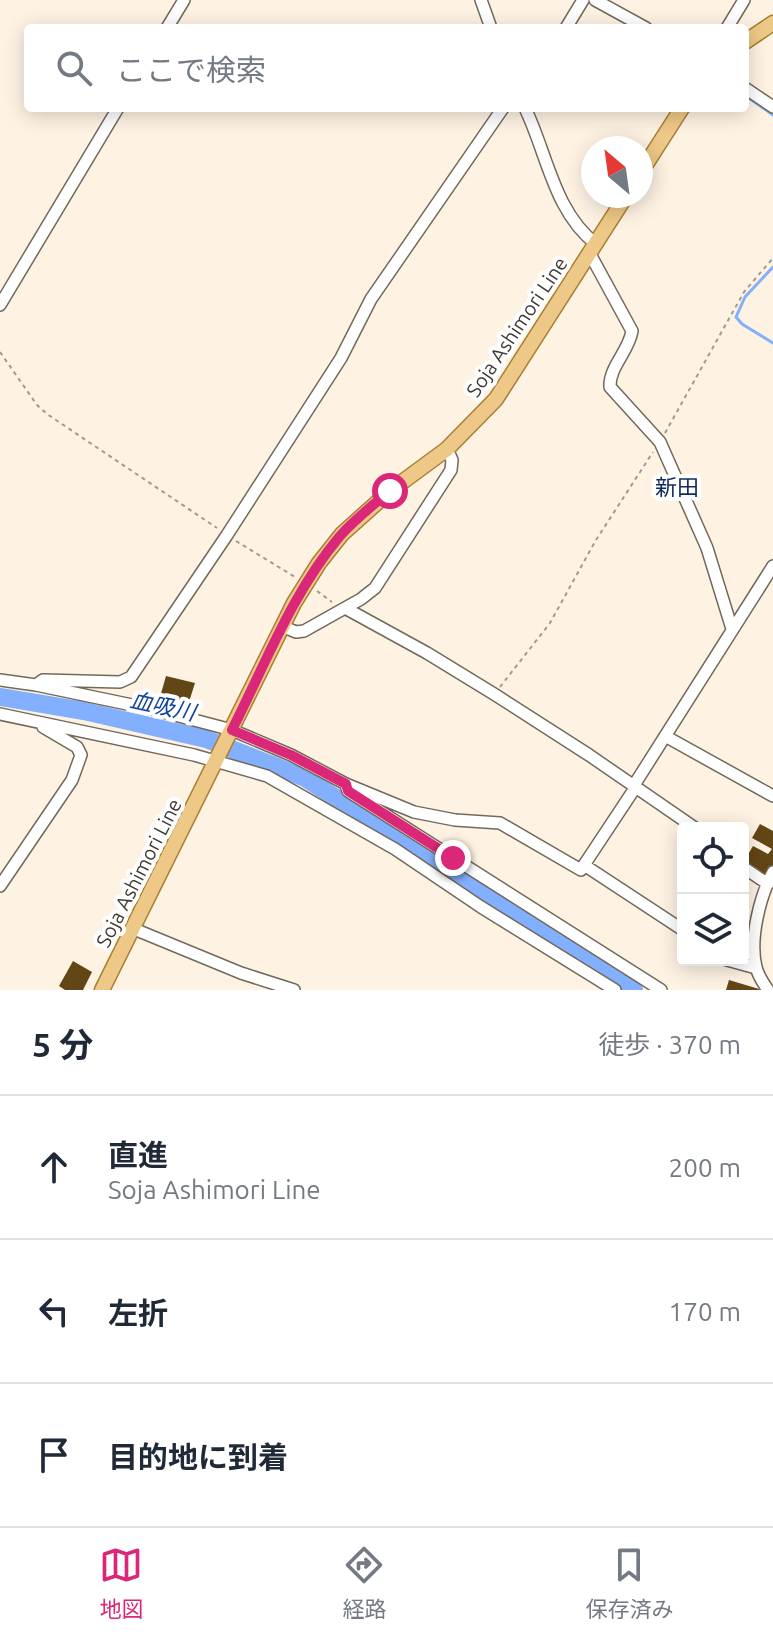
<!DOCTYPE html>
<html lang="ja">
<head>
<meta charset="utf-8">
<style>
	:root { --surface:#fff; --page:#f6f6f7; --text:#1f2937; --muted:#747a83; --line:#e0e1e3; --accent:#db2777 }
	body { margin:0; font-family:Ubuntu,"Noto Sans JP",sans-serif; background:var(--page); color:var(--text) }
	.controls { position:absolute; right:24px; bottom:24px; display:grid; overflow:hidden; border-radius:8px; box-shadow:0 4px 20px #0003 }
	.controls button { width:72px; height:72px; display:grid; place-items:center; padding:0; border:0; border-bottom:2px solid var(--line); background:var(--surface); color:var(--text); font:40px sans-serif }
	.compass { position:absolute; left:581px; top:136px; width:72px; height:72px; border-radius:50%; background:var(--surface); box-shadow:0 4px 20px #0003; rotate:331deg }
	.stop { position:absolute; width:24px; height:24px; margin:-18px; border:6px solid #db2777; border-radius:50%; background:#fff }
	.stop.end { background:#db2777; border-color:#fff; box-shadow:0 2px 8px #0008 }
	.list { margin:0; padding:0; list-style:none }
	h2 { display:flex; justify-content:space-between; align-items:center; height:104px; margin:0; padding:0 32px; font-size:34px }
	h2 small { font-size:26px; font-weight:400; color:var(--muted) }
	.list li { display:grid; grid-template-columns:52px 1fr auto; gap:24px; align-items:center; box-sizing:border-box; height:144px; padding:0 32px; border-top:2px solid var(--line) }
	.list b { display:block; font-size:30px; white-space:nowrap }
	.list p { margin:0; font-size:26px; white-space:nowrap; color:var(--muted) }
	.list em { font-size:26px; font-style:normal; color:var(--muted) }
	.icon { flex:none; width:44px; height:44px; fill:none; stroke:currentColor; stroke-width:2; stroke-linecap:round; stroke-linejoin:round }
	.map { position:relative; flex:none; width:773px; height:990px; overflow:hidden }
	.search { position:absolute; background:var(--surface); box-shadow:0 4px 20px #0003; left:24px; right:24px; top:24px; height:88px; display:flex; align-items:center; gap:20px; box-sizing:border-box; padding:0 28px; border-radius:8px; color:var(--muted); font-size:30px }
	.sheet { height:536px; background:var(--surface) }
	nav { display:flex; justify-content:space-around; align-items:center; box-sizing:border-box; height:112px; border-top:2px solid var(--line); background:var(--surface); font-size:22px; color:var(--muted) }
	nav a { display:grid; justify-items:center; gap:4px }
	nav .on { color:var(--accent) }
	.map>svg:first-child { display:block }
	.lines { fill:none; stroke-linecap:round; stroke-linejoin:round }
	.stream { stroke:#82affe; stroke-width:3 }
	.river { stroke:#82affe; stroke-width:18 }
	.building { fill:#634615 }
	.minor-casing { stroke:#72695b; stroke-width:14 }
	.major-casing { stroke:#a97e34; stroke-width:17 }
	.path { stroke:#a29a8e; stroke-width:2; stroke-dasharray:4 4; stroke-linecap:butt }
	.minor { stroke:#fff; stroke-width:11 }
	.major { stroke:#eec886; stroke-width:14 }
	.route { stroke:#db2777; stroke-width:10 }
	.labels { text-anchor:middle; stroke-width:8; stroke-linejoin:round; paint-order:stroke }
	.street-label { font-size:20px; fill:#3e3933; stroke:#fff }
	.neighbourhood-label { font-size:22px; fill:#0f2c60; stroke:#fff }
	.water-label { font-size:22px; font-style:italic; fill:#11439c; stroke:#fff }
</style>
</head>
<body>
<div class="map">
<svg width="773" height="990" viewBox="0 0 773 990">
	<rect width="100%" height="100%" fill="#fef3e3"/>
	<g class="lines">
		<path class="stream" d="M746,96L773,115
			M773,267L745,297L736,317L742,324L773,343"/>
		<path class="river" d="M0,697L84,711L206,739L305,778L634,990"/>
	</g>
	<path class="building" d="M166,676L195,683L188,705L160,697Z
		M760,824L773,831V865L764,877L743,863L753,846L768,854L772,849L752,838Z
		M73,961L92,972L83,990H65L59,986Z
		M729,980L759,989V990H726Z"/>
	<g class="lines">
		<defs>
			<path id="minor" d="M481,0L491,28
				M595,0L646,28
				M167,28L184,0
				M566,28L583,0
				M727,28L744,0
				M745,88L773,107
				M525,108C547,153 554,212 596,244
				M590,254L632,331C629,351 609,367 610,387L660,442L707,548L732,629
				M0,305L118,108
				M345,608L427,653L494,694L589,755L695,828
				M284,627L296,632L304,631L361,599L375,588L451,470L452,460L447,449
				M0,680L36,685L156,710L232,730L291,755L346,784L414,812L455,820L500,823L581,870L584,865L683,930
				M36,685L43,680L120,682L131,677L227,535L341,358L371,299L503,108
				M0,714L194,755L267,776L395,849L481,907L615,990
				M665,736L773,796
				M346,785L348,791L661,990
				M584,865L635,788L636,782L773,566
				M743,867L768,884
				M0,886L72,780L81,755L77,747L43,727
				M134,929L241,973L294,990
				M727,960L756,968
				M768,990C763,983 758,975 756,967C749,939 760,896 773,872"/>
			<path id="major" d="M745,42L773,23
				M641,172L682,108
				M102,990L294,603L319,563L342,534L390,491L447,449L496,399L626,196"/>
		</defs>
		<use href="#minor" class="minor-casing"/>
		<use href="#major" class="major-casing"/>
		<path class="path" d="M0,352L37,405L47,414L217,528
			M665,433L744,292L773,258
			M236,541L295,577
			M317,591L332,602
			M500,687L550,623L596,540L653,452"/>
		<use href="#minor" class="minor"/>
		<use href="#major" class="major"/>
	</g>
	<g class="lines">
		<path class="route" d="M390,491C373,505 355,519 340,536C292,593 265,665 232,730L291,755L346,784L348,791L453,858"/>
	</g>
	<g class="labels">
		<g class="street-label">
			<text transform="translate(517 327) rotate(-56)" y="7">Soja Ashimori Line</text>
			<text transform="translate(139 873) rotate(-63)" y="7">Soja Ashimori Line</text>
		</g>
		<g class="neighbourhood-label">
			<text x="677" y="495">新田</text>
		</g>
		<g class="water-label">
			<text transform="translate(163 706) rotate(12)" y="8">血吸川</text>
		</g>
	</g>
</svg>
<div class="controls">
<button><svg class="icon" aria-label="locate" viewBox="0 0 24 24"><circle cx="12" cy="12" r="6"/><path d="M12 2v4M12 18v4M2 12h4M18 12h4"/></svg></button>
<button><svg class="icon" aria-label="layers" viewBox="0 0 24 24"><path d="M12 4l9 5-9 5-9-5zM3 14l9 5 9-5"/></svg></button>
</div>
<svg class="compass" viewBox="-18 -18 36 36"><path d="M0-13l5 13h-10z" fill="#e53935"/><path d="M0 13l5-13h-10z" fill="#747a83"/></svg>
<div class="stop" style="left:390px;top:491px"></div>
<div class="stop end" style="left:453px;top:858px"></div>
<div class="search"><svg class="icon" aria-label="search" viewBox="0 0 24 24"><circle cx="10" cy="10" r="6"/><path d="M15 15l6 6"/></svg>ここで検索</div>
</div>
<section class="sheet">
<h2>5 分<small>徒歩 · 370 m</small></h2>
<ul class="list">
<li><svg class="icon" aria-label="ahead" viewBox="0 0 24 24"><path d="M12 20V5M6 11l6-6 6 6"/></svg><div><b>直進</b><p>Soja Ashimori Line</p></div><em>200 m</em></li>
<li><svg class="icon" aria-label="left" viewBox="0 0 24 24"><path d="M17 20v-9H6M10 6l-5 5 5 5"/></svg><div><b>左折</b></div><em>170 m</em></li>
<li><svg class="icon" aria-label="arrive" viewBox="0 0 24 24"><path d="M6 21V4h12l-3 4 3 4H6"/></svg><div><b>目的地に到着</b></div></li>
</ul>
</section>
<nav>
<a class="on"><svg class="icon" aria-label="map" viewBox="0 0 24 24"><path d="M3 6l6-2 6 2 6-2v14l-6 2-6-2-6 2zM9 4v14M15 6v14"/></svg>地図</a>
<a><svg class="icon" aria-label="directions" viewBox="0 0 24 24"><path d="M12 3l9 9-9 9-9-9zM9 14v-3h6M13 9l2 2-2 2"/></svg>経路</a>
<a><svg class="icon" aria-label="saved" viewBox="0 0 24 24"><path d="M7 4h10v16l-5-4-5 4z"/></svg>保存済み</a>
</nav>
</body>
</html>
